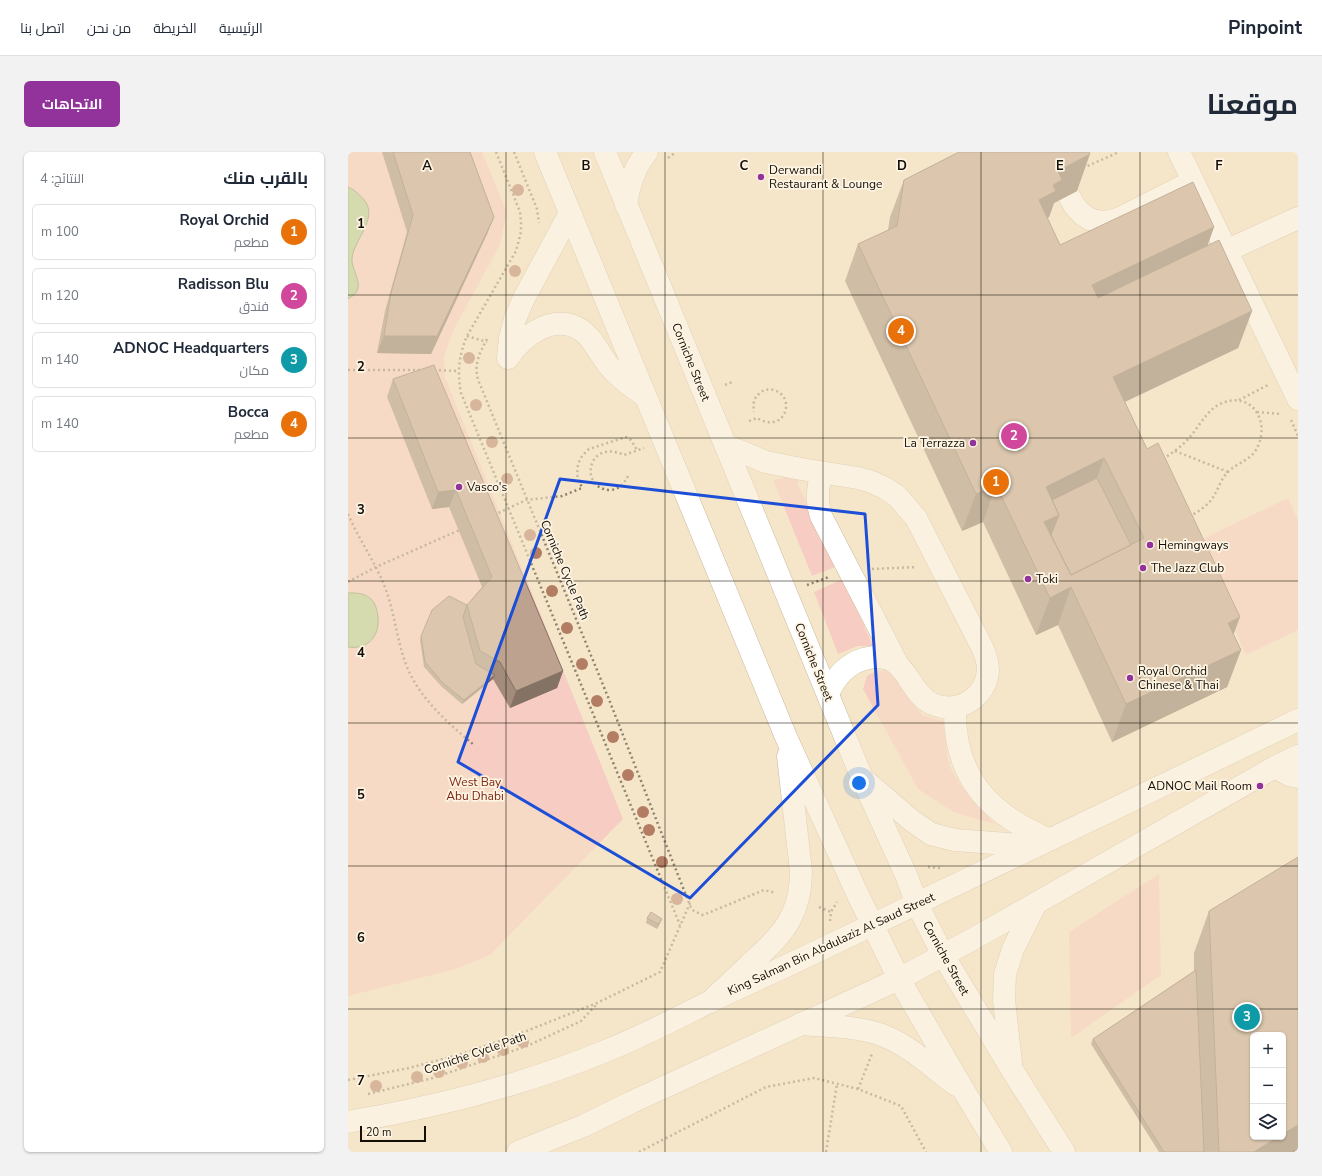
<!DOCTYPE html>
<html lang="ar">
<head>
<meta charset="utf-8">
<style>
	:root { --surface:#fff; --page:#f2f2f3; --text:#1f2937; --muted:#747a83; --line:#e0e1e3; --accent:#92339c }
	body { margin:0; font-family:"Nunito Sans",Cairo,sans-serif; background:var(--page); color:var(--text); direction:rtl }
	.controls { position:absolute; right:12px; bottom:12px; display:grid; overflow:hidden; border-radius:6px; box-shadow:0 1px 3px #0004 }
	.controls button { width:36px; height:36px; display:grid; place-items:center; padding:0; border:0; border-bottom:1px solid var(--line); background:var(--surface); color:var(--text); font:20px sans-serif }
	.scale { position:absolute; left:12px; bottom:10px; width:66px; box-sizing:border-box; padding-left:4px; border:2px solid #140f06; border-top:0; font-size:11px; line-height:14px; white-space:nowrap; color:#140f06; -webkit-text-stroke:3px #fef4e3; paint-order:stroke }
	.you { position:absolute; left:511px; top:631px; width:14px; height:14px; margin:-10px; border:3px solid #fff; border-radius:50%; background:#1a73e8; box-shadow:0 0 0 6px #1a73e833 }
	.badge { display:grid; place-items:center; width:26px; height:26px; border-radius:50%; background:var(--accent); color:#fff; font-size:13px; font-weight:700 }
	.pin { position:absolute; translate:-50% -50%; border:2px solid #fff; box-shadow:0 1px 4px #0006 }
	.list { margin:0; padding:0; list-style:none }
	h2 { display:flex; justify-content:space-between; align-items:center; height:52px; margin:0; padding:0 16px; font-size:17px }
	h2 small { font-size:13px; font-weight:400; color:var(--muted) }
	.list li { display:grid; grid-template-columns:26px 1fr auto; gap:12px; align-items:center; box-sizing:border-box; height:56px; margin:0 8px 8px; padding:0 8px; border:1px solid var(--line); border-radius:6px }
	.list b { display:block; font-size:15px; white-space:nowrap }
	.list p { margin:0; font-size:13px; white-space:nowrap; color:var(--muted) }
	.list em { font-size:13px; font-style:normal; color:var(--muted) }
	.icon { flex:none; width:22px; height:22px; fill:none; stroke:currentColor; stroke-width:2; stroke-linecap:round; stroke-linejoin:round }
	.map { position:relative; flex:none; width:950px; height:1000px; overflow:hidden; direction:ltr; border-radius:6px }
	header { display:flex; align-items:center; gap:24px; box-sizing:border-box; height:56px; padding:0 20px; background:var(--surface); border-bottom:1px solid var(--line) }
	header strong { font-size:19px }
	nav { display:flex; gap:22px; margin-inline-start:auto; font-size:14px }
	.intro { display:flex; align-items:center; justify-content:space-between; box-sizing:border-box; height:96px; padding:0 24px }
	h1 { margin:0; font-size:28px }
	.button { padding:10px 18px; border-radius:6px; background:var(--accent); color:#fff; font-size:14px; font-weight:700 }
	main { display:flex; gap:24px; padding:0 24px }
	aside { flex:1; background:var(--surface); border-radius:6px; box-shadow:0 1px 3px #0004 }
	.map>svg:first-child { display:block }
	.green { fill:#f7cdc3 }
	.water { fill:#aece8e; stroke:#809565 }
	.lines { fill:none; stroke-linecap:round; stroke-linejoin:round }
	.minor-casing { stroke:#c8b99d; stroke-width:23 }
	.major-casing { stroke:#c8b99d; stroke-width:23 }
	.path { stroke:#8e836f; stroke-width:2.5; stroke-dasharray:2 3; stroke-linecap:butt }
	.minor { stroke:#fff; stroke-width:22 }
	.major { stroke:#fff; stroke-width:22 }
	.tree { fill:#b37d64 }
	.wall { fill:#a38c7b }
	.shaded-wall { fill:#847264 }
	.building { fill:#bda38f; stroke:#847264; fill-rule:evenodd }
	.marked { fill:none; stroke:#1d4ed8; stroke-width:3; stroke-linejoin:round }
	.grid { fill:none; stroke:#140f06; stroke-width:1; stroke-opacity:0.55 }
	.poi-dot { fill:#92339c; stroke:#fef4e3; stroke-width:1.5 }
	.labels { text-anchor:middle; stroke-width:3.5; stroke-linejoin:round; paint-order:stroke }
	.poi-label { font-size:12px; fill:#140f06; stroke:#fef4e3; text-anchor:start }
	.street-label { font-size:12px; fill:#140f06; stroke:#fef4e3 }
	.park-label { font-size:12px; fill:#7d2712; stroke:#fef4e3 }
	.grid-label { font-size:13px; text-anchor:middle; font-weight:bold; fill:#140f06; stroke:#fef4e3; stroke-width:3.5; stroke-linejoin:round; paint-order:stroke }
</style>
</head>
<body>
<header>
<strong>Pinpoint</strong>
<nav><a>الرئيسية</a><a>الخريطة</a><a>من نحن</a><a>اتصل بنا</a></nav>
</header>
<div class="intro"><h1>موقعنا</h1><a class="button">الاتجاهات</a></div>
<main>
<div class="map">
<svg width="950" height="1000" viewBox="0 0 950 1000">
	<rect width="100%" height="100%" fill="#f6e6c9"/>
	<path class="green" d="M0,0H134L159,60L152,93L106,177L96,205L97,225L275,667L142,803L108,817L0,844Z
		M450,322V333L490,414L464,424L425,328Z
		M940,346L950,368V478L898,503L846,391Z
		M495,427L525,494H510L490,502L466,440Z
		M539,518L547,523L562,547L574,563L597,570C598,585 597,605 604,619C614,638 633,657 647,672L605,660L570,637L515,537L519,524L528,519Z
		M811,722L813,823L723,886L721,780Z"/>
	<path class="water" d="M0,35C7,38 12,43 17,49C30,67 6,88 4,106C3,117 14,129 9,139C8,142 3,145 0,147Z
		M0,441C19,440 28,446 30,465C32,484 20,498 0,495Z"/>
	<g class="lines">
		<defs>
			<path id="minor" d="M831,0L950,247
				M721,44C731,65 747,75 770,67L845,29
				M278,53C281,33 286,15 299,0
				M878,99L950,66
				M160,206C175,184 205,160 233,178C245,186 252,203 261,214C271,226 284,235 297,244
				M160,206L162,186L167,167L175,148L222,61
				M377,293L418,310L453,317L510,326L524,330L537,336L549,344L568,366L631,489C636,498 640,507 640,518C639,544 612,562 587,553C557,542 561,495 516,507C498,512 487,526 480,542
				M474,321C469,336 468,349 473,364L550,513
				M607,555C605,625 641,662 702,688
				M927,615L941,623L950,625
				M0,970C89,955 176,933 260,898C295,884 329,866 363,849C401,831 439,814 476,796C635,721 792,644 950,568
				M170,1000L235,974L284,950L551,827L634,782L927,615L950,604"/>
			<path id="major" d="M197,0L438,585L509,741L551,827L616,939L653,1000
				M257,0L514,626L558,723L569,752L595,803L664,918L716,1000
				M520,631L563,668L583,682L607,688L688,694
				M362,850C375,837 389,825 402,812C418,797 435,783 444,763C451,749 453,734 453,719L440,604
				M452,872C478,874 506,874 531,882C559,891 585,916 608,933
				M663,911L656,848L657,822L665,797L688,751"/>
		</defs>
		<use href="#minor" class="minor-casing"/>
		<use href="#major" class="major-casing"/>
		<path class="path" d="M148,0L172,60L173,70V80L168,99L119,184C111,203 109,220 113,241L332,773
			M166,0L189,57L191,71
			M320,6L328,0
			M735,16L771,0
			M119,184L139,190
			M139,187C131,202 125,214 131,230L260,545L343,756L346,759L355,763L416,738L428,741
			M0,218H73
			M86,218L110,219
			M377,233L384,230
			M891,248L920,233
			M909,260L933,262
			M943,268L950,284
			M401,269L409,266C437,283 449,245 426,238C421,237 416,237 412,241C405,246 405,252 406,260
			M827,299L880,320
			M815,307C824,301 834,294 841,286C851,275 858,259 872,252C902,238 922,267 910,294C905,307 891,310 881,319C874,325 871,335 867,342C862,352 852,359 842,364
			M280,324C276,332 271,338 261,338C231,336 239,286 276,303L296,296
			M0,362C11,388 28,411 38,438C47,463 49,490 59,515C72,547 100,571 126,593
			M146,363L178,348L214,344L234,336L229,323L230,312L234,304L241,297L278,285L283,288L289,298
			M524,417L569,415
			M0,430L28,415L114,377
			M459,433L481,425
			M580,715L592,716
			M471,755L483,760
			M482,769L483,760L489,750
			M0,928L61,916L110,903L158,887L249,851L312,820L342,751
			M510,937L524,902
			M20,942L85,926L179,894L233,869L249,852
			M291,1000L418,935L466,926L510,937L553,954L578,1000
			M478,1000L489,932"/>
		<use href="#minor" class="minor"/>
		<use href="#major" class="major"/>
	</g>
	<g class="tree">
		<circle cx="170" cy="38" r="6"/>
		<circle cx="167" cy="119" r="6"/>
		<circle cx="121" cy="206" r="6"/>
		<circle cx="128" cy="253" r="6"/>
		<circle cx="144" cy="290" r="6"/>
		<circle cx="159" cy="327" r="6"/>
		<circle cx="182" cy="383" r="6"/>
		<circle cx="188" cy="401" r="6"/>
		<circle cx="204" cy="439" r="6"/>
		<circle cx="219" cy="476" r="6"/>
		<circle cx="234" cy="512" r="6"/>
		<circle cx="249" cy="549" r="6"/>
		<circle cx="265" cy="585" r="6"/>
		<circle cx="280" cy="623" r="6"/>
		<circle cx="295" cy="660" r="6"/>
		<circle cx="301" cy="678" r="6"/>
		<circle cx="314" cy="710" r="6"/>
		<circle cx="329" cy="747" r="6"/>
		<circle cx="175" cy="890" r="6"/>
		<circle cx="155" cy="898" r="6"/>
		<circle cx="135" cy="905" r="6"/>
		<circle cx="114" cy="911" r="6"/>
		<circle cx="91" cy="920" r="6"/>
		<circle cx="69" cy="925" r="6"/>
		<circle cx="28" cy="934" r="6"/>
	</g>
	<path class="wall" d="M34,0H122L146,65L139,82L83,202L29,201L37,159L59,80Z
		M556,28L729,39L706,51L701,65L699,66L712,93L866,75L859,94L904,159L890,196L777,250L893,498L879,535L764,590L710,473L688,483L635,370L614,379L497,129L510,92L540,78L542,65Z
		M45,227L215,519L209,536L162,556L145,527L114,552L94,535L76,515L72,488L73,484L119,453L134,435L101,355L84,357L39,245Z
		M861,759L950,1000H811L743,892L745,887L846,819V801Z
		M299,766L314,767L309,777L298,771Z"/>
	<path class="shaded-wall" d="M742,2L729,39L706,51L701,65L698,67L691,48L710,19Z
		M146,65L139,82L83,202L29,201L36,184Z
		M866,75L853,112L730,170L744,133Z
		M904,159L890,196L751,262L765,225Z
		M756,306L743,343L696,367L698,335Z
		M648,333L635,370L614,379L628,342Z
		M108,338L101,355L84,357L90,340Z
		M711,363L697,400L696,370Z
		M723,435L710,473L688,483L702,446Z
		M892,465L878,503L880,471Z
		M893,498L879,535L764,590L778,552Z
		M215,519L209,536L162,556L168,539Z
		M147,523L145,527L114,552L116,548Z
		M314,767L309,777L310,772Z
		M950,973V1000H906L930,985H935V982Z"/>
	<path class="building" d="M45,0H122L146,65L89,184H36L43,141L65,63Z
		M611,0H741L742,2L710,19L714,28L705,33L708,39L691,48L712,93L845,30L866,75L744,133L750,146L871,88L904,159L765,225L799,297L810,291L892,465L880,471L893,498L778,552L723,435L702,446L648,333L628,342L510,92L549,74L556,28ZM756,306L796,386L723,423L696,370L711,363L698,335Z
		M86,213L215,519L168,539L152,510L132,499L119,453L144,425L108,338L90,340L45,227Z
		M749,326L783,393L723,423L703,383L711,363L704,348Z
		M101,444L119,453L115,465L128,512L147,523L116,548L95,531L77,510L73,484L84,458Z
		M950,705V973L935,982V883H905V985H930L906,1000H871L861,759Z
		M303,760L314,767L310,772L299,766Z
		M848,818L856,1000H816L745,887Z"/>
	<path d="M0 0H950V1000H0ZM212,327L517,362L530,553L342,746L110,610Z" fill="#f6e6c9" fill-opacity=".55" fill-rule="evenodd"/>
	<path class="marked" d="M212,327L517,362L530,553L342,746L110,610Z"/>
	<path class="grid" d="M158,0V1000M317,0V1000M475,0V1000M633,0V1000M792,0V1000M0,143H950M0,286H950M0,429H950M0,571H950M0,714H950M0,857H950"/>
	<g class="poi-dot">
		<circle cx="413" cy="25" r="4"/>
		<circle cx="625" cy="291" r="4"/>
		<circle cx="111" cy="335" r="4"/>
		<circle cx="802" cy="393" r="4"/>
		<circle cx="795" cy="416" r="4"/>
		<circle cx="680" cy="427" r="4"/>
		<circle cx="782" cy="526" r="4"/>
		<circle cx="912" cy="634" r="4"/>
	</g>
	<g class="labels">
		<g class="poi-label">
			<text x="421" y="22">Derwandi<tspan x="421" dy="14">Restaurant &amp; Lounge</tspan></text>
			<text x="617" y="295" text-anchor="end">La Terrazza</text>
			<text x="119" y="339">Vasco's</text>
			<text x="810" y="397">Hemingways</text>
			<text x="803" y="420">The Jazz Club</text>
			<text x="688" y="431">Toki</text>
			<text x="790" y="523">Royal Orchid<tspan x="790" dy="14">Chinese &amp; Thai</tspan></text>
			<text x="904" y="638" text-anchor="end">ADNOC Mail Room</text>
		</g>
		<g class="street-label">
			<text transform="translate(343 210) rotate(68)" y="4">Corniche Street</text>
			<text transform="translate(217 418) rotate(67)" y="4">Corniche Cycle Path</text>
			<text transform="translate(466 510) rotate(68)" y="4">Corniche Street</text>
			<text transform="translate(483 792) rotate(-25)" y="4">King Salman Bin Abdulaziz Al Saud Street</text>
			<text transform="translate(598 806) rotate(61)" y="4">Corniche Street</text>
			<text transform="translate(127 901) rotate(-19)" y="4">Corniche Cycle Path</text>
		</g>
		<g class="park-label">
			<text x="127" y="634">West Bay<tspan x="127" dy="14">Abu Dhabi</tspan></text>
		</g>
	</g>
	<g class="grid-label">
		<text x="79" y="18">A</text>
		<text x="238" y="18">B</text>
		<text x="396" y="18">C</text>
		<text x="554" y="18">D</text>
		<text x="712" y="18">E</text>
		<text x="871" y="18">F</text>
		<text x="13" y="76">1</text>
		<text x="13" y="219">2</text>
		<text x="13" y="362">3</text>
		<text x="13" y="505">4</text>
		<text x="13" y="647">5</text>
		<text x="13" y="790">6</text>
		<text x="13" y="933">7</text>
	</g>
</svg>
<div class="controls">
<button>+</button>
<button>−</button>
<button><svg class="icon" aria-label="layers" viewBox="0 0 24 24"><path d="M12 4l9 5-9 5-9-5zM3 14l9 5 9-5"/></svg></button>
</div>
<div class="scale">20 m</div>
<div class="you"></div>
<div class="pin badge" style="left:648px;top:330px;background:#e8710a">1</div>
<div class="pin badge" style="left:666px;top:284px;background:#d1479c">2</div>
<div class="pin badge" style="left:899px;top:865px;background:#0f9aa8">3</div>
<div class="pin badge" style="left:553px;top:179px;background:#e8710a">4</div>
</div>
<aside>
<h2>بالقرب منك<small>النتائج: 4</small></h2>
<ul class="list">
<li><span class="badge" style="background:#e8710a">1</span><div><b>Royal Orchid</b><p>مطعم</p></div><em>100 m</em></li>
<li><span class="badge" style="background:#d1479c">2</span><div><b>Radisson Blu</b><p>فندق</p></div><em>120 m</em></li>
<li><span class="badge" style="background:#0f9aa8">3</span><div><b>ADNOC Headquarters</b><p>مكان</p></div><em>140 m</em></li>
<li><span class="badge" style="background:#e8710a">4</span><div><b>Bocca</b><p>مطعم</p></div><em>140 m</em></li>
</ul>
</aside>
</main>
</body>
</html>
